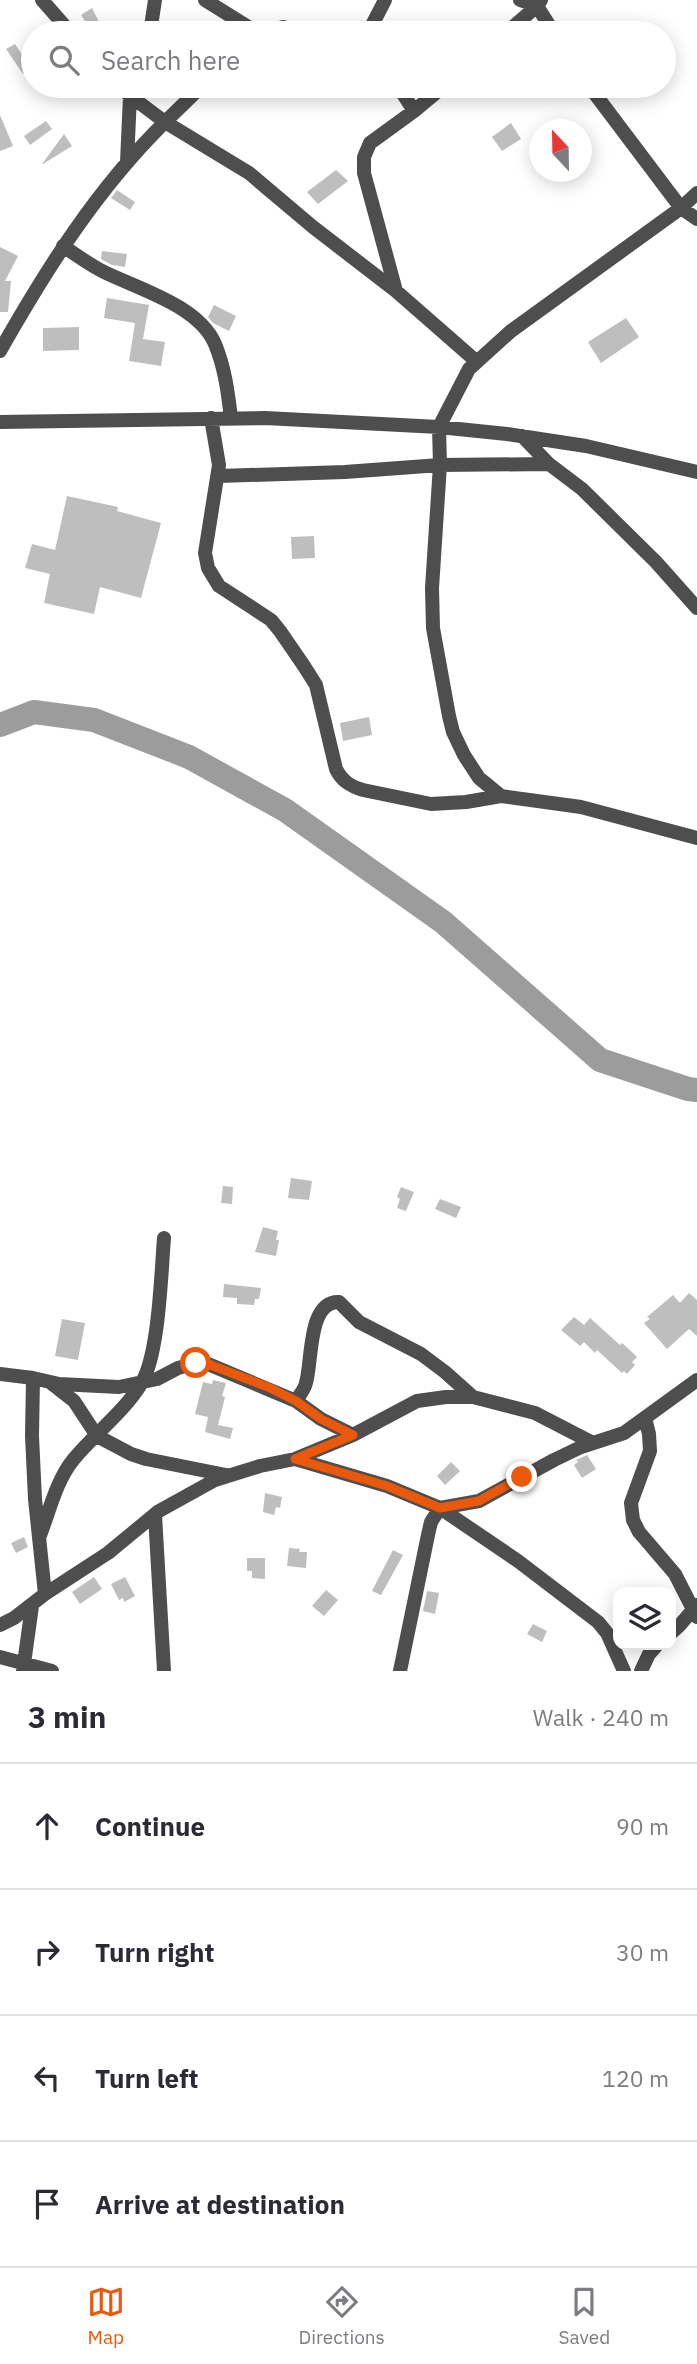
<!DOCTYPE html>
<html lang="en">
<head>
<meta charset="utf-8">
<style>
	:root { --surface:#fff; --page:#f2f2f3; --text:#2b2b33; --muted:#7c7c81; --line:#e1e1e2; --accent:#ea580c }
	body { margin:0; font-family:"IBM Plex Sans",sans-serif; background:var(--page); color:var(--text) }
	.controls { position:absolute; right:21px; bottom:21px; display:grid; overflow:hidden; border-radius:14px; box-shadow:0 4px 18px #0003 }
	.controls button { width:63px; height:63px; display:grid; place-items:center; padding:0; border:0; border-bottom:2px solid var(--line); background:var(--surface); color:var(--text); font:35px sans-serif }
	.compass { position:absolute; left:529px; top:119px; width:63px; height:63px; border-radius:50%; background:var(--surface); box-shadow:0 4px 18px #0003; rotate:338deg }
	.stop { position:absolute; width:21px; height:21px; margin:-16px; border:5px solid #ea580c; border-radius:50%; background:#fff }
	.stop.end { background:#ea580c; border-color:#fff; box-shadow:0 2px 7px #0008 }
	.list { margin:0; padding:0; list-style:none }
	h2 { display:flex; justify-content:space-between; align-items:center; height:91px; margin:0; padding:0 28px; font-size:30px }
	h2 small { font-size:23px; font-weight:400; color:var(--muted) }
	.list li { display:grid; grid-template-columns:46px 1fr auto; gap:21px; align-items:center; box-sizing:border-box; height:126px; padding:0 28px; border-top:2px solid var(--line) }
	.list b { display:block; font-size:26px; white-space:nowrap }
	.list em { font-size:23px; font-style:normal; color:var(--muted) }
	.icon { flex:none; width:38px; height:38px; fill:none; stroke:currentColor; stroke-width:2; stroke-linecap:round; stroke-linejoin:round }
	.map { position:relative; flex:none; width:697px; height:1671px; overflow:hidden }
	.search { position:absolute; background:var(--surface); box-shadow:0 4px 18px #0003; left:21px; right:21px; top:21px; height:77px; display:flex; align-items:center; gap:18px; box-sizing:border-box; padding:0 24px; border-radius:38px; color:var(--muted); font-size:26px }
	.sheet { height:595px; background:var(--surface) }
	nav { display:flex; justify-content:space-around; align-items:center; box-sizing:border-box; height:98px; border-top:2px solid var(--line); background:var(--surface); font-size:19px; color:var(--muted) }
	nav a { display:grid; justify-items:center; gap:4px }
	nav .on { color:var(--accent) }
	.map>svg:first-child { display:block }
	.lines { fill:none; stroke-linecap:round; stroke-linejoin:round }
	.river { stroke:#9c9c9c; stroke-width:24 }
	.building { fill:#bebebe }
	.minor { stroke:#4e4e4e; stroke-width:14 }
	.route { stroke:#ea580c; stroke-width:9 }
</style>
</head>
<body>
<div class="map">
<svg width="697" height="1671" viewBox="0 0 697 1671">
	<rect width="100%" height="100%" fill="#fff"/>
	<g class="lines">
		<path class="river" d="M0,725L34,712L94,720L189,757L285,810L443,922L600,1060L688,1089L697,1090"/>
	</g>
	<path class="building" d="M92,8L100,24L91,30L81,15Z
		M15,44L31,68L23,74L6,49Z
		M0,115L13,146L0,151Z
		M46,121L52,129L30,145L24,136Z
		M511,123L521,139L502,151L492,137Z
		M64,134L72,146L43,164H42Z
		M336,170L348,181L318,204L307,192Z
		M117,190L135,202L130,210L111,198Z
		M0,247L18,256L5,281H11L8,312H0Z
		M102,251L127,254L125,267L112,265L101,259Z
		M107,298L149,305L143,339L165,342L161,366L129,361L135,323L104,318Z
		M214,305L236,316L229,331L213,323L208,317Z
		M626,318L639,337L601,363L588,342Z
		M79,327V350L43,351V328Z
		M67,496L118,507L117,511L161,523L141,598L100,587L94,614L44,603L50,574L25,568L32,544L55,550Z
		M314,536L315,558L292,559L291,537Z
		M369,717L372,735L343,741L340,723Z
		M291,1178L312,1181L309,1200L288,1198Z
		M223,1186L233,1187L232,1204L221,1203Z
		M401,1187L414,1192L406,1211L397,1208L400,1199L397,1197Z
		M440,1199L461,1207L456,1218L435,1209Z
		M263,1227L278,1231L276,1240H279L276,1256L255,1252Z
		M224,1284L261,1288L259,1299H255L254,1305L237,1304V1298L223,1297Z
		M689,1293L697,1300V1336L689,1329L667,1349L644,1323L650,1319L647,1317L673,1295L680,1303Z
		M574,1317L584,1325L590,1318L620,1345L622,1343L632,1352L637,1357L632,1362L635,1365L627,1374L624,1371L622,1373L597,1350L595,1353L584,1342L580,1346L561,1330Z
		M62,1319L85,1323L78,1360L55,1356Z
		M213,1380L226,1383L222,1396L225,1397L218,1425L233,1428L230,1439L205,1432L208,1417L195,1414L203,1382L212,1384Z
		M587,1455L596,1469L582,1478L574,1465L578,1462L576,1460Z
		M451,1462L460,1471L445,1485L437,1476Z
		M265,1493L282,1497L280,1508L276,1507L274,1515L263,1512Z
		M24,1537L28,1547L16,1553L11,1543Z
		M289,1548L300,1549L299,1552H307L306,1568L287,1566Z
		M393,1550L403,1555L381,1595L372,1591Z
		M247,1558H265V1579L252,1578V1571H247Z
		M94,1577L102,1589L80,1604L72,1592Z
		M125,1577L135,1596L124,1602L123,1598L119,1600L111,1584Z
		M326,1590L338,1600L324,1616L312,1606Z
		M427,1591L439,1593L435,1614L423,1611Z
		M533,1624L547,1631L542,1642L527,1634Z"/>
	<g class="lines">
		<path class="minor" d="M42,0L71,33
			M205,0L258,33L283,27L306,33
			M541,0L537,6L554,33
			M150,33L155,0
			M368,33L385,0
			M506,33L537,6L520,0
			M117,86L165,122L202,86
			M398,86L414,111
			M589,86L681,208L697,219
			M127,162L130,96L133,86
			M697,193L681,208L511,331L469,369L439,427L440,465L432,588L433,628L449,716L453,732L464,755L479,778L501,796L581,807L697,838
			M63,246C76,255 90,265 104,272C139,289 199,306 215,344C225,368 228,393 231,418
			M396,291L364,173V157L370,143L414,111L444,86
			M0,351C47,268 97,189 165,122L249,173L313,227L396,291L476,361
			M211,418L219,465L205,553L208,568L219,586L271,620L280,631L304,666L316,685L336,769C342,781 350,786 363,790L431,804L466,802L501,796
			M0,422L265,418L439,427L507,434L586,446L697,472
			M522,436L549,464L582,489L656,562L697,608
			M219,476L345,472L440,465L549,464
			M0,1374L33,1378L59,1384L119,1387L157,1379L178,1368L196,1363L208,1364L296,1401L321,1419L353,1435
			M33,1378L32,1436L35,1499L45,1594
			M51,1383L74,1401L97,1436L131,1454L146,1459L226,1475
			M296,1401C299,1396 303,1391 305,1386C313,1367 306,1301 339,1302L359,1322L421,1354L445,1372L473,1397
			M645,1418L649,1434L650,1451L631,1503L633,1520L639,1532L675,1574L697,1617
			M295,1459L387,1486L440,1508L518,1561L598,1622L607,1633L624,1671
			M155,1515L164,1671
			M39,1538C49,1513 56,1481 73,1460C94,1434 123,1413 141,1384C159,1355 161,1275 164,1238
			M0,1625L14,1618L45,1594L108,1553L159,1511L215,1480L260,1466L295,1459L353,1435L417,1401L446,1397H473L535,1413L593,1443
			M671,1633L679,1626L697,1605
			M0,1657L52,1671
			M23,1671L32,1606
			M400,1671L428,1535L431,1522L440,1508L479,1501L554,1460L581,1447L624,1433L697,1380
			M641,1671L649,1654L657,1645"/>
	</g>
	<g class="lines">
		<path class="route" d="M196,1363L208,1364L268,1387L296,1401L321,1419L353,1435L295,1459L387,1486L440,1508L479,1501L522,1477"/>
	</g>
</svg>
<div class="controls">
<button><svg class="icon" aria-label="layers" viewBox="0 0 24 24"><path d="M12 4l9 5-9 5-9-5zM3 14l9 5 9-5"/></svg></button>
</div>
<svg class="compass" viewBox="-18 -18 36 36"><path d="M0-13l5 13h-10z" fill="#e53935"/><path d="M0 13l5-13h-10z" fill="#7c7c81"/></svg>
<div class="stop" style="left:196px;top:1363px"></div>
<div class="stop end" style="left:522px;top:1477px"></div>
<div class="search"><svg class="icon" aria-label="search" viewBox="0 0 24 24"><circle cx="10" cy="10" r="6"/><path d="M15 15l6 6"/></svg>Search here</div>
</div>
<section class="sheet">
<h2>3 min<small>Walk · 240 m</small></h2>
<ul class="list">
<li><svg class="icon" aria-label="ahead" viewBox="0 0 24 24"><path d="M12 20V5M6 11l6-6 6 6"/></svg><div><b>Continue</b></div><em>90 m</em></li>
<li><svg class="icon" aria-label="right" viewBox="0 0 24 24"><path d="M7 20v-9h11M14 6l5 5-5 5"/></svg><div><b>Turn right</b></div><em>30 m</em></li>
<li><svg class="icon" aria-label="left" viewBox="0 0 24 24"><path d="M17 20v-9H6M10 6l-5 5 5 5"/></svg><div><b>Turn left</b></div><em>120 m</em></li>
<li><svg class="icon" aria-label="arrive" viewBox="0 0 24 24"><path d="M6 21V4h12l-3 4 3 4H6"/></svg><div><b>Arrive at destination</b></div></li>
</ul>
</section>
<nav>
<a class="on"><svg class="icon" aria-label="map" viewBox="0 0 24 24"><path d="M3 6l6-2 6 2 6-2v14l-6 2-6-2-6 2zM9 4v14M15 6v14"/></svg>Map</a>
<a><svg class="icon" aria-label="directions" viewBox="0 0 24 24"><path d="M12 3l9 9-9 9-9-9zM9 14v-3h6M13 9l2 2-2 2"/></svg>Directions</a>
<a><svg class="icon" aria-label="saved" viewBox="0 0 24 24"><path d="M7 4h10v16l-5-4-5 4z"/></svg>Saved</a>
</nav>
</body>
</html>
